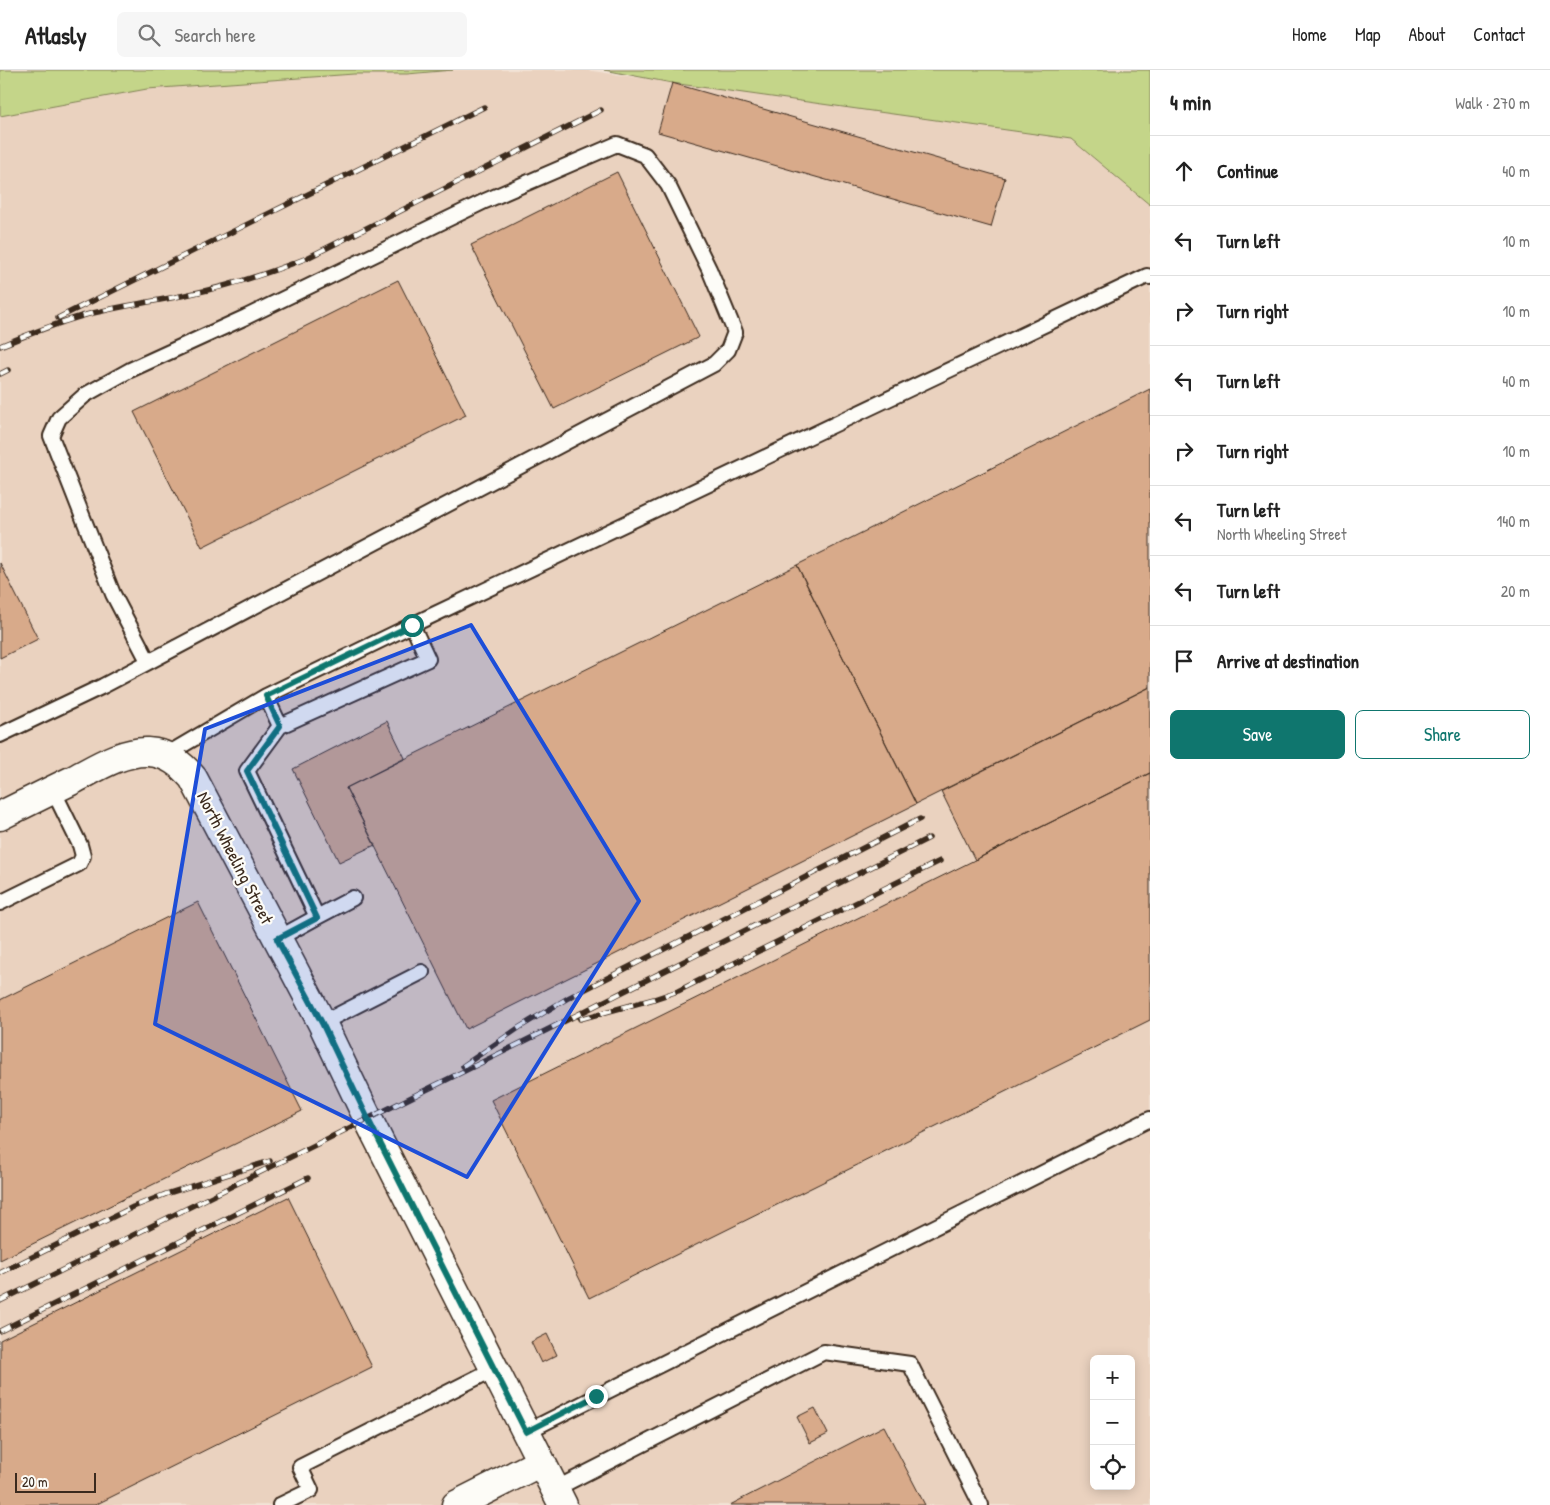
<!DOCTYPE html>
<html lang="en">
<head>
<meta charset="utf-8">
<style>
	:root { --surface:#fff; --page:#f6f6f6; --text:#222; --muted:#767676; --line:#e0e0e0; --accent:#0f766e }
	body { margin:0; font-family:"Patrick Hand",sans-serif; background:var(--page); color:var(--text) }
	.controls { position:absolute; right:15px; bottom:15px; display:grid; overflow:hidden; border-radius:8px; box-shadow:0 2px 12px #0003 }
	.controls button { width:45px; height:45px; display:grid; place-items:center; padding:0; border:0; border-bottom:1px solid var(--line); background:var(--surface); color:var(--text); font:25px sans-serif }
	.scale { position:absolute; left:15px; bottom:12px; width:81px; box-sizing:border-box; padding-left:5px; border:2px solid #3b2a1e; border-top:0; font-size:14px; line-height:18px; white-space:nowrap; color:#3b2a1e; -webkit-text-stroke:4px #fdfcf7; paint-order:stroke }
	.stop { position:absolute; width:15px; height:15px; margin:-11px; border:4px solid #0f766e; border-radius:50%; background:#fff }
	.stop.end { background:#0f766e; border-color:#fff; box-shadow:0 1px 5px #0008 }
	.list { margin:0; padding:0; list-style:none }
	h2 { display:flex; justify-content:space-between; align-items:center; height:65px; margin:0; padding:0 20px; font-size:21px }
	h2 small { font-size:16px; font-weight:400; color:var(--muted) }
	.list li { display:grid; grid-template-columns:32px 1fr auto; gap:15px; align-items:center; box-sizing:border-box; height:70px; padding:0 20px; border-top:1px solid var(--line) }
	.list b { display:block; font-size:19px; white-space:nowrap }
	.list p { margin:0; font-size:16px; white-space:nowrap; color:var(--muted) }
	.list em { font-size:16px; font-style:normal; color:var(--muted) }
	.actions { display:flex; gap:10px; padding:15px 20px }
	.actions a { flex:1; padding:11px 0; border:1px solid var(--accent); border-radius:8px; text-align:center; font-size:18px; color:var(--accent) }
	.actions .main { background:var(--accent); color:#fff }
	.icon { flex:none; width:28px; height:28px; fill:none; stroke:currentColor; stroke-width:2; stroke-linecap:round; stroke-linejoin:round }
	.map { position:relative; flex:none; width:1150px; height:1435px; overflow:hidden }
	header { display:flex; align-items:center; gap:30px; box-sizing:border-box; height:70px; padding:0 25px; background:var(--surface); border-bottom:1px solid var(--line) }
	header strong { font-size:24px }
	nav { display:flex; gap:28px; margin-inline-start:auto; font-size:18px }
	.search { width:350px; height:45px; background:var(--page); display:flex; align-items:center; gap:12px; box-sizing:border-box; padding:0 18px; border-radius:8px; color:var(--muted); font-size:19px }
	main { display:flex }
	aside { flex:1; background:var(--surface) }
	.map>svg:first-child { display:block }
	.built { fill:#ead2bf; fill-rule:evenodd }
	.green { fill:#c4d589; stroke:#808054 }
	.building { fill:#d8aa8a; stroke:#3b2a1e }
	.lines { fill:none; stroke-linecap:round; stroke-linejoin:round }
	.lane-casing { stroke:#3b2a1e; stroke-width:18 }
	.street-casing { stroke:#3b2a1e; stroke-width:31 }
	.lane { stroke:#fdfcf7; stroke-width:14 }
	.street { stroke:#fdfcf7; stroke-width:28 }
	.rail-casing { stroke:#3b2a1e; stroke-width:5.5 }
	.rail { stroke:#fdfcf7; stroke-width:4; stroke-dasharray:11; stroke-linecap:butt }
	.route { stroke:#0f766e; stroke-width:6 }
	.marked { fill:#1d4ed8; fill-opacity:0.2; stroke:#1d4ed8; stroke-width:4; stroke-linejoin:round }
	.labels { text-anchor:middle; stroke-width:4.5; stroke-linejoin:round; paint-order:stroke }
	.street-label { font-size:18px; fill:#3b2a1e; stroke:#fdfcf7 }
</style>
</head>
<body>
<header>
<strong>Atlasly</strong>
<div class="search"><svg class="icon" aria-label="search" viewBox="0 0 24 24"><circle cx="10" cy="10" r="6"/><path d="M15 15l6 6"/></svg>Search here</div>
<nav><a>Home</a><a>Map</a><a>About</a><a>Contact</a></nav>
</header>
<main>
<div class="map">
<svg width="1150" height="1435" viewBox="0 0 1150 1435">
	<rect width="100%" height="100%" fill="#f2e3d6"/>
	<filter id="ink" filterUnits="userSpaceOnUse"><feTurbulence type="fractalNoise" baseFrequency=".02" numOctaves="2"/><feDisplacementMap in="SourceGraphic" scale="10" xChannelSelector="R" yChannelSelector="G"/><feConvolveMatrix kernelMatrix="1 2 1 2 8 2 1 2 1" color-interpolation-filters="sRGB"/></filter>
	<g filter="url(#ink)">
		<path class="built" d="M453,0H585L1071,69L1150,135V1435H0V46L147,19L354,4H415ZM1094,1289H1131V1416H1094Z"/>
		<path class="green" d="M0,0H453L407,4H354L147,19L0,46Z
			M604,0H1150V135L1071,69L672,13Z"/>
		<path class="building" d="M672,13L1005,108L991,157L658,62Z
			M617,102L699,267L554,339L471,175Z
			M398,210L466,345L202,477L134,342Z
			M1150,319V617L916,734L797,495Z
			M0,493L38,569L0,588Z
			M797,495L916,734L466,959L346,718Z
			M1150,617V703L975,790L941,721Z
			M387,651L405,688L346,718L375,775L339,792L293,699Z
			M1150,703V950L589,1228L491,1030Z
			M198,832L302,1041L0,1190V930Z
			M288,1127L372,1297L95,1435H0V1270Z
			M547,1264L557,1285L541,1293L531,1272Z
			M815,1338L828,1364L810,1373L797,1347Z
			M884,1356L925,1435H730Z"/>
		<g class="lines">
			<defs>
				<path id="lane" d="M412,555L1147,206L1150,207
					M266,626L412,555L428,589L280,656
					M0,665L103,616L714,294L728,280L735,262L709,199L668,115L645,85L617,74L485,131L246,247L130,300L85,325L59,348L51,366L113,524L148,591
					M166,685L266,626L280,656L247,701L317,847L277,869
					M0,833L79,794L83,786L80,775L53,720
					M317,847L353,828
					M322,953L422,902
					M526,1362L1150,1049
					M555,1419L824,1282L910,1294L981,1435
					M280,1435L311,1420L300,1397L494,1299"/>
				<path id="street" d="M0,746C24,734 48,722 73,710C96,698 122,681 148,682C168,683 181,694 193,708L322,953L368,1049L563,1435
					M456,1435L541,1392"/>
			</defs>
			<use href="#lane" class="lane-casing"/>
			<use href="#street" class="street-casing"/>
			<use href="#lane" class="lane"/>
			<use href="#street" class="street"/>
			<defs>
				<path id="rail" d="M58,248L484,37
					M0,276C27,265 54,254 82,246C118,236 154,232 190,224C230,216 269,203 307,188L601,40
					M0,304L8,300
					M580,949L654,929L678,921L940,791
					M463,996L520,957L568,928L920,749
					M0,1203L133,1137L166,1124L270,1091
					M0,1231L547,960L929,768
					M0,1261L308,1108"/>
			</defs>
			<use href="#rail" class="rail-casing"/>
			<use href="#rail" class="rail"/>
		</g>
	</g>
	<g class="lines" filter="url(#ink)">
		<path class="route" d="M412,555L266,626L280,656L247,701L317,848L277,869L322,953L368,1049L526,1362L596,1326"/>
	</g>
	<path class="marked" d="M471,555L639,831L467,1107L155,954L205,659Z"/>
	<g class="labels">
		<g class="street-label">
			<text transform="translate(235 788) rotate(63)" y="6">North Wheeling Street</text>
		</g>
	</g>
</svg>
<div class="controls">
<button>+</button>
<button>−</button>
<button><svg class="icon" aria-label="locate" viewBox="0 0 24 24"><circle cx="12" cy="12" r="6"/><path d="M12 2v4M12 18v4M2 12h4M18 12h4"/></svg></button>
</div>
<div class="scale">20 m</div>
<div class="stop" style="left:412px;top:555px"></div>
<div class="stop end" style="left:596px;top:1326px"></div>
</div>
<aside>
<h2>4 min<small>Walk · 270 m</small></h2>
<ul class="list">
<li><svg class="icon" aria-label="ahead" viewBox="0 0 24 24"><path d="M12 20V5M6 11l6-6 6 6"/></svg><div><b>Continue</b></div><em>40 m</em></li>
<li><svg class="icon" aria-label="left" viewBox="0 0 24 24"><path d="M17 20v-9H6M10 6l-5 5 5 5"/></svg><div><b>Turn left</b></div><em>10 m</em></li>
<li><svg class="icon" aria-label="right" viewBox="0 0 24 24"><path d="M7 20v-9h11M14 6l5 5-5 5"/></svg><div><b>Turn right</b></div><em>10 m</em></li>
<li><svg class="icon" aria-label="left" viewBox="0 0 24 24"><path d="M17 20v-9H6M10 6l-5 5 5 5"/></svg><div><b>Turn left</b></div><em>40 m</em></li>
<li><svg class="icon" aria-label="right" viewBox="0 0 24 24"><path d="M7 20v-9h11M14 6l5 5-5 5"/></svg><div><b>Turn right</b></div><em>10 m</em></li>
<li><svg class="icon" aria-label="left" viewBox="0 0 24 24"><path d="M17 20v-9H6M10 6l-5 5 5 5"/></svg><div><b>Turn left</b><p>North Wheeling Street</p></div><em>140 m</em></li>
<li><svg class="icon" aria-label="left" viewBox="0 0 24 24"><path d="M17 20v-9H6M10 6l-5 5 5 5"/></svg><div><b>Turn left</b></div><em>20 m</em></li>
<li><svg class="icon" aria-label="arrive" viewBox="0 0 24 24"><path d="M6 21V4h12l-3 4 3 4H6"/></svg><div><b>Arrive at destination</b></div></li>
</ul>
<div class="actions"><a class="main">Save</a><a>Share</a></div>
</aside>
</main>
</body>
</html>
